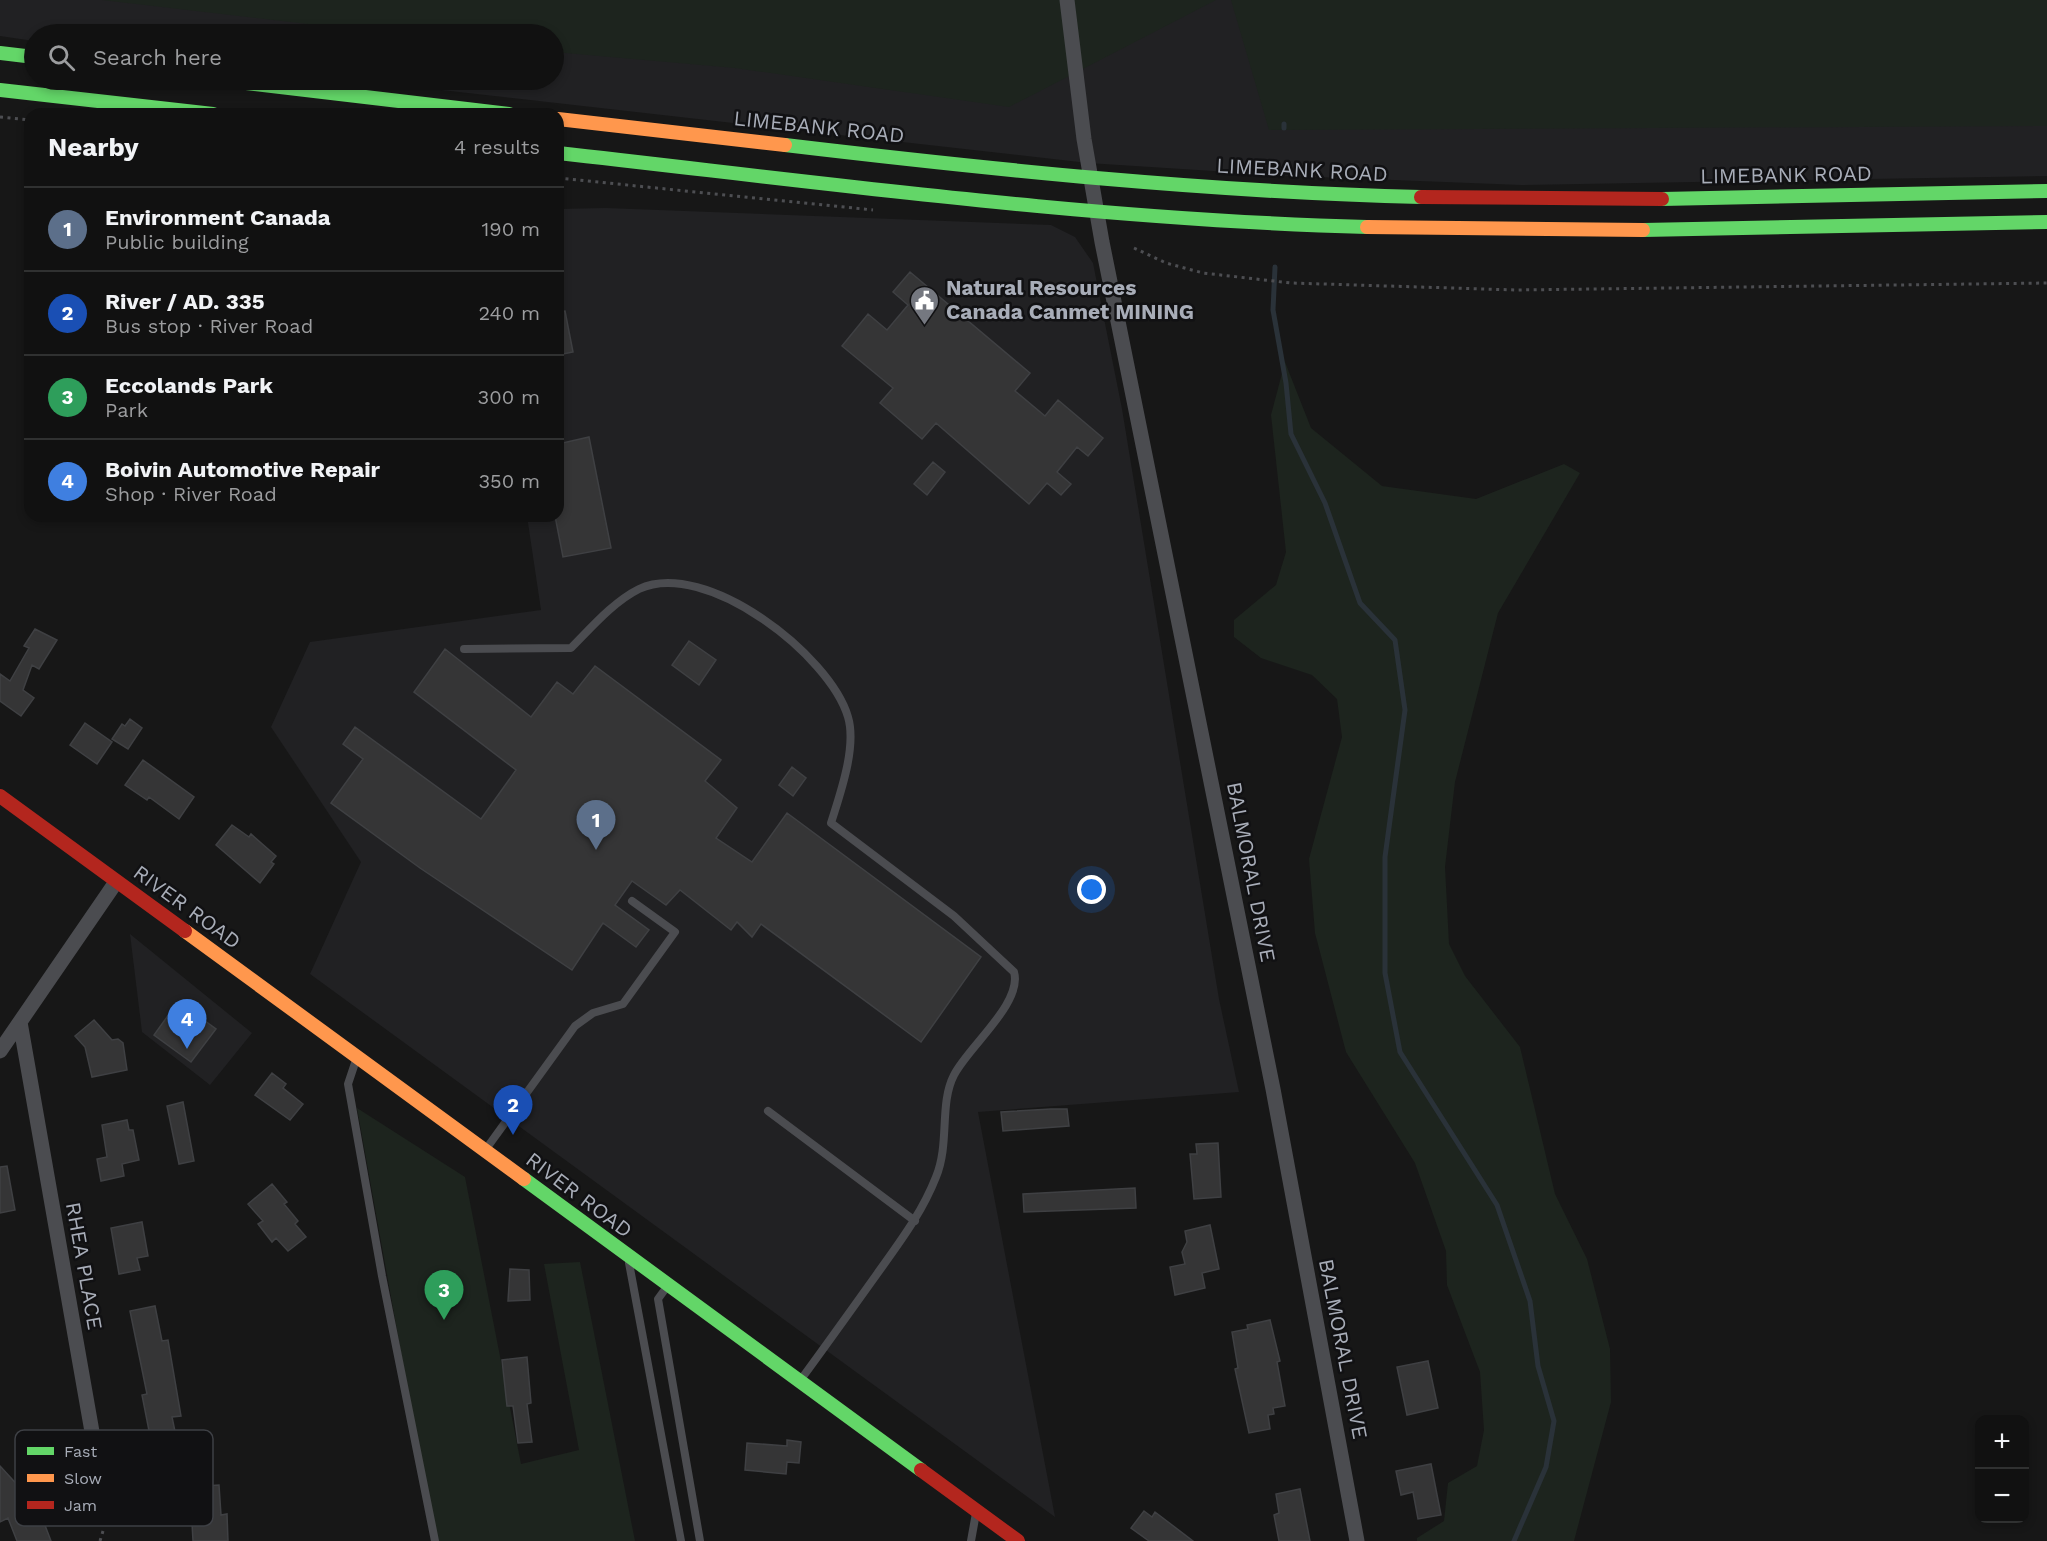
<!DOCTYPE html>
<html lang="en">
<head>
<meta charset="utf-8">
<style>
	:root { --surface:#111; --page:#1a1a1a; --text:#f1f3f6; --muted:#9c9d9f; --line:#303131; --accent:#2563eb }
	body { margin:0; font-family:"Work Sans",sans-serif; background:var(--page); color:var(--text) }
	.controls { position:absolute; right:18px; bottom:18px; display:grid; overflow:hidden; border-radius:12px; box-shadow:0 3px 9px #0003 }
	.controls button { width:54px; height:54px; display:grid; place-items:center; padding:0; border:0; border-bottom:2px solid var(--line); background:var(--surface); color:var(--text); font:30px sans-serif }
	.you { position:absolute; left:1092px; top:890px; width:21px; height:21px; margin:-15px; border:4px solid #fff; border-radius:50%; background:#1a73e8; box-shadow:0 0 0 9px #1a73e833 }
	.badge { display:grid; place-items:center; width:39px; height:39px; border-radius:50%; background:var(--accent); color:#fff; font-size:20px; font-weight:700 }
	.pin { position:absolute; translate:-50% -50px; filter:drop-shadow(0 2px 3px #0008) }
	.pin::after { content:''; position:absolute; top:32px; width:21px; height:18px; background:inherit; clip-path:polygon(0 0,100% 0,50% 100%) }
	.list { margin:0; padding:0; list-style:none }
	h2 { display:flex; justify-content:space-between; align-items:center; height:78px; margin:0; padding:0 24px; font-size:26px }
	h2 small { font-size:20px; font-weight:400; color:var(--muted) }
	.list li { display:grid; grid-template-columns:39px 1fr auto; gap:18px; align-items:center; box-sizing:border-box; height:84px; padding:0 24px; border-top:2px solid var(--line) }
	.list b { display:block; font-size:22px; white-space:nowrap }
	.list p { margin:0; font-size:20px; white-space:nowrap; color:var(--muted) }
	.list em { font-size:20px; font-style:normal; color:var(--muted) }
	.icon { flex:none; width:33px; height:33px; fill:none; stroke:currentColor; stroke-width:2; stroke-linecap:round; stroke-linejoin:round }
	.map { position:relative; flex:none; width:2047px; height:1541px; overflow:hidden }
	.search { position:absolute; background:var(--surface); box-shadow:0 3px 9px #0003; left:24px; top:24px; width:540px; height:66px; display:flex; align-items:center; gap:15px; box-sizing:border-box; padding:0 21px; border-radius:33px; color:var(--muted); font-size:22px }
	.panel { position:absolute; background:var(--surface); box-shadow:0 3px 9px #0003; left:24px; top:108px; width:540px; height:414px; border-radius:18px }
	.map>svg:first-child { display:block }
	.built { fill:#212123 }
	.green { fill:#1d241e }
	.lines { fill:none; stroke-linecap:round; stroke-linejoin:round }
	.stream { stroke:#2a3239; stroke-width:5 }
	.building { fill:#353536; stroke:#3f4043; stroke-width:1.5 }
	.path { stroke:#4d4e52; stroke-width:3; stroke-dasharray:3 4.5; stroke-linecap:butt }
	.lane { stroke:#4b4c50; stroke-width:8 }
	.street { stroke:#4b4c50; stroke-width:15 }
	.fast { stroke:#63d668; stroke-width:14 }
	.slow { stroke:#ff974d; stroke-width:14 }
	.jam { stroke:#b3261e; stroke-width:14 }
	.labels { text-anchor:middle; stroke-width:5; stroke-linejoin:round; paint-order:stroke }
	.street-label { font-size:21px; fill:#a8adb8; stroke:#111113 }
	.poi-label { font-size:21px; font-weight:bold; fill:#a8adb8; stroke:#111113; text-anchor:start }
	.key { fill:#111113; stroke:#3e4045; stroke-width:1.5 }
	.key-label { font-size:16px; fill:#a8adb8 }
</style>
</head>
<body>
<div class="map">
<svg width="2047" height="1541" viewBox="0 0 2047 1541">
	<rect width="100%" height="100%" fill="#171717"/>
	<path class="built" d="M0,0H2047V176L1521,185L1292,176L1088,163L353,80H554V34H34V41L0,36Z
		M606,208L1051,225L1075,237L1093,263L1122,409L1219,999L1239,1092L978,1112L1055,1517L310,974L361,862L271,727L310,642L541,610L527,516H558V209Z
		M130,934L252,1033L210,1085L142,1032Z"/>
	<path class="green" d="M102,0H1216L1009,107L735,68L554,52V34H394Z
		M1231,0H2047V126L1269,130Z
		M1285,362L1311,428L1382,486L1476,499L1564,464L1580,473L1498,613L1455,782L1445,867L1449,944L1465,976L1520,1047L1555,1194L1587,1259L1610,1349L1611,1402L1574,1541H1417V1538L1444,1521L1448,1483L1477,1466L1484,1430L1480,1372L1447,1285L1446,1251L1415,1163L1346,1052L1315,933L1309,859L1342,737L1337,699L1312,675L1261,658L1234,637V620L1276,585L1286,552L1271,415Z
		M357,1108L465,1177L521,1464L579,1450L544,1264L580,1262L635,1541H435Z"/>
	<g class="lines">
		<path class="stream" d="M1284,128V124
			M1275,267L1273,310L1286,383L1291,434L1325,503L1360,603L1395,640L1405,710L1385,857V973L1400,1052L1497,1205L1530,1301L1538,1366L1554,1421L1546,1467L1514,1541"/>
	</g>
	<path class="building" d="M910,272L1030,373L1015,391L1045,416L1058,400L1103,438L1088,456L1077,447L1057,472L1071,484L1061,495L1047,483L1029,504L936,423L922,439L880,403L893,388L842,346L868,314L887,330L908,305L893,292Z
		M565,311L573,352L558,355V312Z
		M589,437L611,548L563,557L555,516H558V444Z
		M933,462L945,472L927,495L914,484Z
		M35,629L57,640L39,669L32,665L23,690L34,698L21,716L0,701V674L10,681L29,648L24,646Z
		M689,641L716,660L699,685L672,665Z
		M445,649L531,717L557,682L573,694L595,666L721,760L705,781L737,808L716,838L752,862L787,813L981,957L921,1042L761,924L752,937L737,922L731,930L680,890L666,905L632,881L615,905L649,930L636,947L603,923L572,970L420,868L331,803L363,759L343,744L355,727L481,819L516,770L414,692Z
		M130,719L142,728L128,749L112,739L122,724L125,726Z
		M85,723L112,742L97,764L70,745Z
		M143,760L194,797L179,819L149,797L147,800L125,785Z
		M792,767L806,778L793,796L779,785Z
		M232,825L249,837L251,834L276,856L271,862L274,864L260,883L216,845Z
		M172,1010L195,1026L201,1018L216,1029L191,1062L154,1035Z
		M94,1020L112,1040L118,1039L123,1043L127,1070L92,1077L85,1047L75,1036Z
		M272,1073L286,1084L283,1088L303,1104L290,1120L255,1095Z
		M183,1102L194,1161L179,1164L167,1106Z
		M1051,1109H1067L1069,1126L1003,1131L1001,1112Z
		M127,1120L129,1130H133L139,1160L122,1164L124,1176L101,1181L97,1159L107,1157L102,1125Z
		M1218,1143L1221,1197L1194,1199L1190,1154H1197L1196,1144Z
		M7,1166L15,1210L0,1213V1167Z
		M272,1184L287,1202L284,1204L298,1221L295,1224L306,1237L288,1251L276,1238L272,1242L258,1224L263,1221L248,1204Z
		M1135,1188L1136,1208L1024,1212L1023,1194Z
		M142,1222L148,1256L137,1258L140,1270L119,1274L111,1228Z
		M1210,1225L1219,1269L1202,1273L1205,1288L1175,1295L1170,1267L1185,1264L1182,1252L1187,1242L1185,1231Z
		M510,1269L529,1270L530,1300L508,1301Z
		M155,1306L162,1341L168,1340L181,1416L172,1417L178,1446L153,1451L142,1395L147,1394L130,1311Z
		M1270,1320L1280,1361L1277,1362L1285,1406L1273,1408L1274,1414L1268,1415L1270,1429L1249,1433L1235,1369L1238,1368L1232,1332L1248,1329L1247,1325Z
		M527,1357L531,1403L527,1404L532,1442L518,1443L513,1406H507L502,1360Z
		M1428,1361L1438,1408L1407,1415L1397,1367Z
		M787,1440L801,1442L799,1463L787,1462L786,1474L745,1470L747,1443L787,1446Z
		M1431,1464L1441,1515L1418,1519L1413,1492L1401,1495L1396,1471Z
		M0,1466L23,1491L42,1484L49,1502L38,1507L51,1541H17L8,1518L0,1522Z
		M219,1485L221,1515L227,1514L228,1541H193L190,1487Z
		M1300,1489L1310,1541H1279L1274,1515L1279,1513L1276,1494Z
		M1144,1511L1152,1517L1155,1512L1193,1541H1149L1131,1528Z"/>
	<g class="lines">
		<path class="path" d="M0,117L30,120
			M558,178L873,210
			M1134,248L1166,263L1203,273L1291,283L1516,290L2047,283
			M100,1541L103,1531"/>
		<path class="lane" d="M464,649L571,648C591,628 613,602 639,589C705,558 830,655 848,717C857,747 840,794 831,823L954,916L1014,972C1023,1003 968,1047 954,1075C939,1104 950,1143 936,1177C922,1213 899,1243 877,1274C852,1309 827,1344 802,1378
			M356,1060L348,1084L382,1276L435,1541
			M768,1111L915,1221
			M486,1149L575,1026L593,1013L623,1004L675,932L632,901
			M629,1263L681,1541
			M666,1288L658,1299L700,1541
			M971,1541L976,1513"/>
		<path class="street" d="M1067,0L1084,139L1102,242L1273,1089L1357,1541
			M20,1022L107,1517
			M0,1051L116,882"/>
		<path class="fast" d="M0,53L34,57
			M221,80L509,114
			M0,90L213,114
			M785,145C996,170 1208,192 1421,197
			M558,153C827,183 1096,220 1367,227
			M1662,199L2047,191
			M1643,230L2047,222
			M524,1179L921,1470"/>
		<path class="slow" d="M558,119L785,145
			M1367,227L1643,230
			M185,931L524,1179"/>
		<path class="jam" d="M1421,197L1662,199
			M0,796L185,931
			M921,1470L1018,1541"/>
	</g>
	<defs>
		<symbol id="civic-pin" viewBox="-11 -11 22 30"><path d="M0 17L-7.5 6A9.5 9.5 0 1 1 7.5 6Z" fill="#757880" stroke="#111113"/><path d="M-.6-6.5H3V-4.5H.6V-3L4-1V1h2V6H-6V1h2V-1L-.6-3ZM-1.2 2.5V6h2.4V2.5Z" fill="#fff"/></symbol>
	</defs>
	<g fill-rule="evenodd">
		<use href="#civic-pin" x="908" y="284" width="33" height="45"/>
	</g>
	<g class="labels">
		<g class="street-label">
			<text transform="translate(819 127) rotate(6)" y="7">LIMEBANK ROAD</text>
			<text transform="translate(1302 170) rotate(3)" y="7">LIMEBANK ROAD</text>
			<text transform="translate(1786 175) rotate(-1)" y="7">LIMEBANK ROAD</text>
			<text transform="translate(1251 872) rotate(79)" y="7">BALMORAL DRIVE</text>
			<text transform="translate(187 907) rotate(36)" y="7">RIVER ROAD</text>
			<text transform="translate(579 1195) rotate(37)" y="7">RIVER ROAD</text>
			<text transform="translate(84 1266) rotate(80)" y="7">RHEA PLACE</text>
			<text transform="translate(1343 1349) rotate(79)" y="7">BALMORAL DRIVE</text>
		</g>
		<g class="poi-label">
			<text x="946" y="295">Natural Resources<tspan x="946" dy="24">Canada Canmet MINING</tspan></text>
		</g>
	</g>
	<rect x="15" y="1430" width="198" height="96" rx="9" class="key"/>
	<rect x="27" y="1447" width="27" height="8" fill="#63d668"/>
	<rect x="27" y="1474" width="27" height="8" fill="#ff974d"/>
	<rect x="27" y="1501" width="27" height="8" fill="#b3261e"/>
	<g class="key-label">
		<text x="64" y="1457">Fast</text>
		<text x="64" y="1484">Slow</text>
		<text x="64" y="1511">Jam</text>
	</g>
</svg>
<div class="controls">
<button>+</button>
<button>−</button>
</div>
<div class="you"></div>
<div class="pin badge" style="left:596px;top:850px;background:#5c6f8a">1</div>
<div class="pin badge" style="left:513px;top:1135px;background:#1a4fb4">2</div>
<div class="pin badge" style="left:444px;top:1320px;background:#2e9e5b">3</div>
<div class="pin badge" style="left:187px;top:1049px;background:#3f7fe0">4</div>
<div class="search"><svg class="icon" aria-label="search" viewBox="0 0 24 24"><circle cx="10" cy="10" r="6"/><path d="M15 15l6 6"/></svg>Search here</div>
<section class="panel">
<h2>Nearby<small>4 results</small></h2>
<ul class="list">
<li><span class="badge" style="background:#5c6f8a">1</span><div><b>Environment Canada</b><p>Public building</p></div><em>190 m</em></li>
<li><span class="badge" style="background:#1a4fb4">2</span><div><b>River / AD. 335</b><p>Bus stop · River Road</p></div><em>240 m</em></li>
<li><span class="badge" style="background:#2e9e5b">3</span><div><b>Eccolands Park</b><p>Park</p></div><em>300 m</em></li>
<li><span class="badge" style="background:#3f7fe0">4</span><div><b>Boivin Automotive Repair</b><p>Shop · River Road</p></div><em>350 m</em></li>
</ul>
</section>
</div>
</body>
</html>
